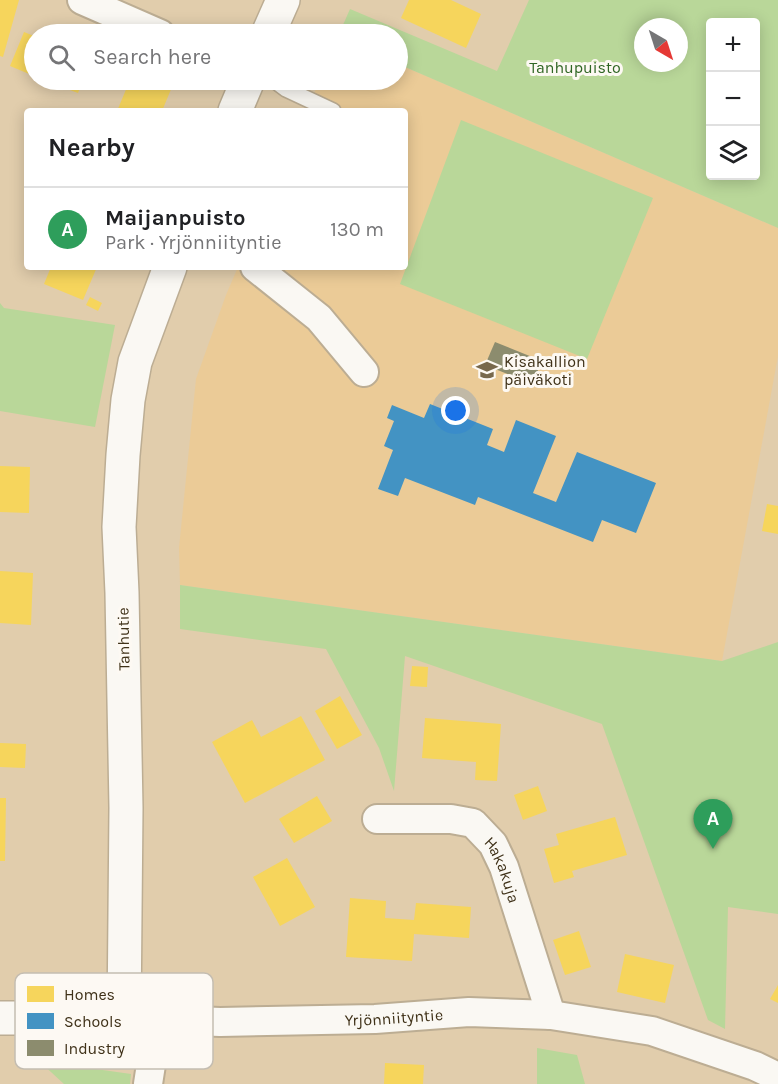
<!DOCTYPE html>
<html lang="en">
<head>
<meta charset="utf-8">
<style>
	:root { --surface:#fff; --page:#f2f2f2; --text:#202124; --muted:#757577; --line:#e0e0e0; --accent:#78684c }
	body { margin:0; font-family:Karla,sans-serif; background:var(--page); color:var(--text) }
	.controls { position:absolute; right:18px; top:18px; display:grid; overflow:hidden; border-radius:6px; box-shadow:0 3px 15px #0003 }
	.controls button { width:54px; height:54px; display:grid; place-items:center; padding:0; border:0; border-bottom:2px solid var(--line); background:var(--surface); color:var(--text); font:30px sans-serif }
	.compass { position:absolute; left:634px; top:18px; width:54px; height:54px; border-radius:50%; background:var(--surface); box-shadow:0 3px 15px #0003; rotate:141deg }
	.you { position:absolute; left:456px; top:411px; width:21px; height:21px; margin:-15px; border:4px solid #fff; border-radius:50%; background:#1a73e8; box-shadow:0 0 0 9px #1a73e833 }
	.badge { display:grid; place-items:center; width:39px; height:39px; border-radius:50%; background:var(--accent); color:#fff; font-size:20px; font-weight:700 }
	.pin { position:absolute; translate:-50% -50px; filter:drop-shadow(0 2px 3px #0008) }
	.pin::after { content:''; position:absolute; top:32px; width:21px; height:18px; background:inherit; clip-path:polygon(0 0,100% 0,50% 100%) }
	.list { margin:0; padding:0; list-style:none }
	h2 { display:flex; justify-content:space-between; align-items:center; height:78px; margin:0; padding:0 24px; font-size:26px }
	h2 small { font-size:20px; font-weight:400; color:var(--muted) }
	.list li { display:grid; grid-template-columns:39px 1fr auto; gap:18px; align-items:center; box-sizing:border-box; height:84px; padding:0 24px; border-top:2px solid var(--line) }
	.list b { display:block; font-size:22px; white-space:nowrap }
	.list p { margin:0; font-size:20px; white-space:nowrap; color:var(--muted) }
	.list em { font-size:20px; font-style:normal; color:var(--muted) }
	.icon { flex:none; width:33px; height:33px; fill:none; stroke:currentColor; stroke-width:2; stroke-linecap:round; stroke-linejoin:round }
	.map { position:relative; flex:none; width:778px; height:1084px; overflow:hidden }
	.search { position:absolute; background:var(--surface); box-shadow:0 3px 15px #0003; left:24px; top:24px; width:384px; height:66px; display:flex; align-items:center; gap:15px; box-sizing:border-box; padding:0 21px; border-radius:33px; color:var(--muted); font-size:22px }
	.panel { position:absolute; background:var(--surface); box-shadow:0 3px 15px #0003; left:24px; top:108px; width:384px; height:162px; border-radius:6px }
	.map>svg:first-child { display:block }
	.built { fill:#ebcb97 }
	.green { fill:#b9d799; fill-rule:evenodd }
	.homes { fill:#f6d55c }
	.schools { fill:#4393c3 }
	.industry { fill:#8c8c6e }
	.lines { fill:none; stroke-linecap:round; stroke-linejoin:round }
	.service-casing { stroke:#bcad93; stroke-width:18 }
	.minor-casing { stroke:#bcad93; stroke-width:32 }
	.tertiary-casing { stroke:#bcad93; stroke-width:36 }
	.service { stroke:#faf8f3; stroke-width:15 }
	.minor { stroke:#faf8f3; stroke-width:28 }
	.tertiary { stroke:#faf8f3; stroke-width:33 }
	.labels { text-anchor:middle; stroke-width:6; stroke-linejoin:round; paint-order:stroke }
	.park-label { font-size:16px; fill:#306624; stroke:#fdf9f3 }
	.poi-label { font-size:16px; fill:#3f3118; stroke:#fdf9f3; text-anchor:start }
	.street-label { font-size:16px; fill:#3f3118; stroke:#fdf9f3 }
	.key { fill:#fdf9f3; stroke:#c4bdb1; stroke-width:1.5 }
	.key-label { font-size:16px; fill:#3f3118 }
</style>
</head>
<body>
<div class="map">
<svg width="778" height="1084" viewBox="0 0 778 1084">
	<rect width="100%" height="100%" fill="#e1cdac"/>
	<path class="built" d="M398,64L778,228V356L722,661L180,585L179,548L196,379L226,295L238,267H405V111H306L320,80H398Z"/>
	<path class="green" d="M529,0H778V228L398,64V34H339L350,9L497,71ZM756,22V176H710V22ZM643,27H679V63H643Z
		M461,120L653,198L587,359L400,284Z
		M0,303L4,308L115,325L95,427L0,411Z
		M180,585L722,661L778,642V914L728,907L725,1029L708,1020L602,724L405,656L394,791L379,748L326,649L180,629Z
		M537,1048L577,1055L585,1084H537Z
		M39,1061L131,1074L130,1084H64Z"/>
	<path class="homes" d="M0,0H19L3,57L0,56Z
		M409,0H451L481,14L466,48L401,18Z
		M24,32L34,36V76L10,66Z
		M43,80H83L78,93Z
		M130,80H166L164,84L172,87L162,111H117Z
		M51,267H97L83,300L44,284Z
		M90,297L102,303L98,311L86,305Z
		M0,466L30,467L29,513L0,512Z
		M767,504L778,506V534L762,531Z
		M0,571L33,573L31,625L0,623Z
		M412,666L428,667L427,687L410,686Z
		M340,696L362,735L337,749L315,711Z
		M301,716L325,760L245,803L212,742L252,720L261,737Z
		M425,718L501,724L497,781L475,780L476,762L422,758Z
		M0,743L26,744L25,768L0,767Z
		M538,786L547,811L523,820L514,795Z
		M317,796L332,821L294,843L279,819Z
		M0,798H6L5,861H0Z
		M615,817L627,855L572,871L574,877L554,883L544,849L559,845L556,834Z
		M287,858L315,907L280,926L253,877Z
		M350,898L386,901L385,918L414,920L416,903L471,907L469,938L414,934L412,961L346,957Z
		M579,931L591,967L565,975L553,940Z
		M625,954L674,965L665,1003L617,992Z
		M778,985V1003L770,999Z
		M385,1063L424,1065L423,1084H384Z"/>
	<path class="schools" d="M430,404L493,429L487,445L504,452L516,420L556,436L533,493L556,502L577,452L656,483L636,533L602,520L593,542L478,497L475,505L405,478L398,496L378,489L393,450L384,446L394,421L387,418L392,405L424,418Z"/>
	<path class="industry" d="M495,342L542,361L532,384L485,365Z"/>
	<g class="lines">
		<defs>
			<path id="service" d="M274,80L286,89L333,111"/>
			<g id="minor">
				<path d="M82,0L160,34"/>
				<path d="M255,267L319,318L364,372"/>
				<path id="s1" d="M377,819H451L473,823L493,844L504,867L551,1015"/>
				<path id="s2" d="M124,1018L220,1022L375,1019L469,1012L551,1015L652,1031L755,1066L778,1077"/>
				<path d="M148,1084L158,1019"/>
			</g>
			<path id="tertiary" d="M268,34L283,0
				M235,111L248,80
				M0,1018H124L126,808L122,593L119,527L123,455L128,400L135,362L170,267"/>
		</defs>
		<use href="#service" class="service-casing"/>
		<use href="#minor" class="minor-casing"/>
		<use href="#tertiary" class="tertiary-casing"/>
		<use href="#service" class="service"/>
		<use href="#minor" class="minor"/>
		<use href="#tertiary" class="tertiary"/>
	</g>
	<defs>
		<symbol id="school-bare" viewBox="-9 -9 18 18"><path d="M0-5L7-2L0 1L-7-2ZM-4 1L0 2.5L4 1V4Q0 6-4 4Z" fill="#78684c" stroke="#fdf9f3" stroke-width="2.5" paint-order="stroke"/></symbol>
	</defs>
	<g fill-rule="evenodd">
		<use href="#school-bare" x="472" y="355" width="30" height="30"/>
	</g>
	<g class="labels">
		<g class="park-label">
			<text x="575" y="73">Tanhupuisto</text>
		</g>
		<g class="poi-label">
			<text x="504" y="367">Kisakallion<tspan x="504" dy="18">päiväkoti</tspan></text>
		</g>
		<g class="street-label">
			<text transform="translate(123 639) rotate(-91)" y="6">Tanhutie</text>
			<text dy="6" stroke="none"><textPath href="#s1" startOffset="153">Hakakuja</textPath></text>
			<text dy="6" stroke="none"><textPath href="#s2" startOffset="270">Yrjönniityntie</textPath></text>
		</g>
	</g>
	<rect x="15" y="973" width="198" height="96" rx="9" class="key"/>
	<rect x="27" y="986" width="27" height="16" fill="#f6d55c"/>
	<rect x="27" y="1013" width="27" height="16" fill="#4393c3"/>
	<rect x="27" y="1040" width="27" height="16" fill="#8c8c6e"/>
	<g class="key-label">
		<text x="64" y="1000">Homes</text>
		<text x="64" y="1027">Schools</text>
		<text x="64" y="1054">Industry</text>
	</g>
</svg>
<div class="controls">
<button>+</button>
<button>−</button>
<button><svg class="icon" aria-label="layers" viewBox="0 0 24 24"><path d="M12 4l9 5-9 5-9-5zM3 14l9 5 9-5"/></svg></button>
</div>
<svg class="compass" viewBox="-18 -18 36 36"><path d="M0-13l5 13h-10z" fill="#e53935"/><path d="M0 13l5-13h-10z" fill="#757577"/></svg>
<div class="you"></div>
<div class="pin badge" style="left:713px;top:849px;background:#2e9e5b">A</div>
<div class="search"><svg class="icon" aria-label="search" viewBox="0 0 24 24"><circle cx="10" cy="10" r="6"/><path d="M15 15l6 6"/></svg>Search here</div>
<section class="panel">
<h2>Nearby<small></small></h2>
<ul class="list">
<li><span class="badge" style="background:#2e9e5b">A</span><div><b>Maijanpuisto</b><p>Park · Yrjönniityntie</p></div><em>130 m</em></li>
</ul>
</section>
</div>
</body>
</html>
